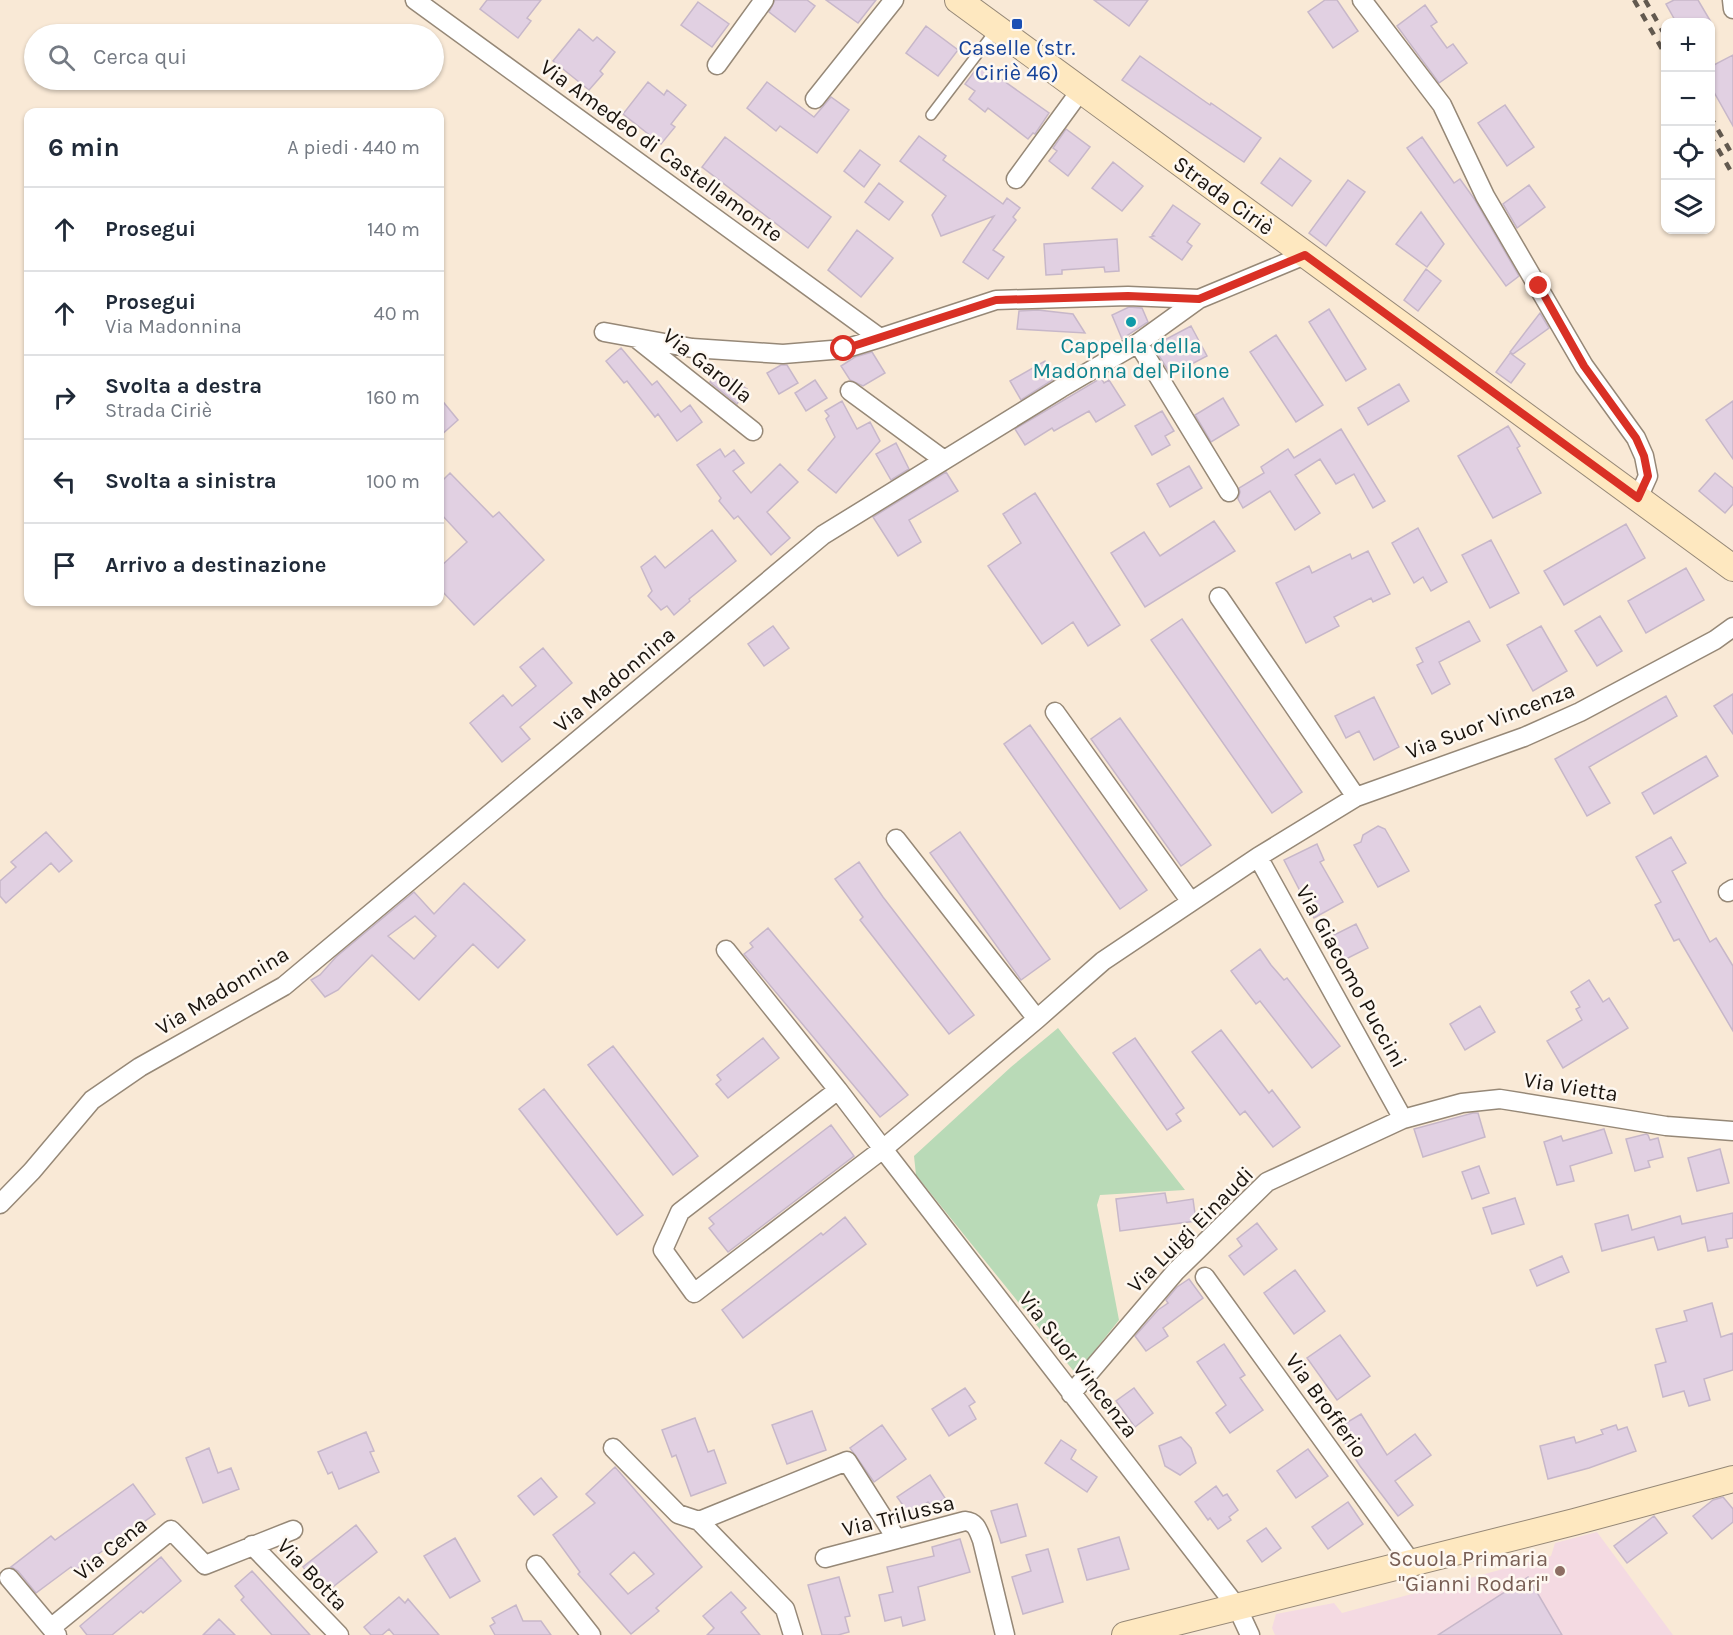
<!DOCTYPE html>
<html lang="it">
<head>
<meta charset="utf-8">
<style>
	:root { --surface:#fff; --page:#f6f6f7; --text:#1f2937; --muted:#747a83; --line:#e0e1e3 }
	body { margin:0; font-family:Karla,sans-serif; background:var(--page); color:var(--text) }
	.controls { position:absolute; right:18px; top:18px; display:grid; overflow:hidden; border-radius:12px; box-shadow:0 2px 4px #0004 }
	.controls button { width:54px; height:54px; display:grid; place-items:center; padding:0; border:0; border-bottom:2px solid var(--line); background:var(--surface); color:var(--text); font:30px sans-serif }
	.stop { position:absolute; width:18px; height:18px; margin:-14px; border:4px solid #d93025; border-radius:50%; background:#fff }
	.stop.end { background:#d93025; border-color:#fff; box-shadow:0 2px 6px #0008 }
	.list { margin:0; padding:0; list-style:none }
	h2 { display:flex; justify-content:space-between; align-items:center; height:78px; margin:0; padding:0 24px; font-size:26px }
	h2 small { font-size:20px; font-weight:400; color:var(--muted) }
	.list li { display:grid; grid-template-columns:39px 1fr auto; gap:18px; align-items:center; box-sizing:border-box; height:84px; padding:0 24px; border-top:2px solid var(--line) }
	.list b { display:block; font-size:22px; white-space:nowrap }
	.list p { margin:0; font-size:20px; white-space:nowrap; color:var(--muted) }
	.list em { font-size:20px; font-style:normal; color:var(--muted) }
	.icon { flex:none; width:33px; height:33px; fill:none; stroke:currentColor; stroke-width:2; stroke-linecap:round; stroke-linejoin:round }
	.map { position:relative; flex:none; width:1733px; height:1635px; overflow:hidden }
	.search { position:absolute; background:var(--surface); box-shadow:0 2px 4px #0004; left:24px; top:24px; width:420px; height:66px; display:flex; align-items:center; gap:15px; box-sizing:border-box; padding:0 21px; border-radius:33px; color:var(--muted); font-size:22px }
	.panel { position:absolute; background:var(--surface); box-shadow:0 2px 4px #0004; left:24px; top:108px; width:420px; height:498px; border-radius:12px }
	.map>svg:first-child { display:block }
	.education { fill:#f4dae2 }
	.green { fill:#b9dab7 }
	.building { fill:#e1d0e2; stroke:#c7b7c9; stroke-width:1.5; fill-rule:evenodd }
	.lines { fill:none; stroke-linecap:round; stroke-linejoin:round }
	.lane-casing { stroke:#968877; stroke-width:12 }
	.street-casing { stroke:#968877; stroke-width:21 }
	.secondary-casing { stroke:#968877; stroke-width:28 }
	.lane { stroke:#fff; stroke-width:9 }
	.street { stroke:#fff; stroke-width:18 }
	.secondary { stroke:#fee8c0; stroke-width:26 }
	.rail { stroke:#62594f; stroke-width:4.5; stroke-dasharray:8 8; stroke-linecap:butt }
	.route { stroke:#d93025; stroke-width:8 }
	.transit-dot { fill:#1a4fb4; stroke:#fef8f1; stroke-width:2 }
	.culture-dot { fill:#0f9aa8; stroke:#fef8f1; stroke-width:2 }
	.education-dot { fill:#8d6e63; stroke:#fef8f1; stroke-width:2 }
	.labels { text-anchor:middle; stroke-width:5; stroke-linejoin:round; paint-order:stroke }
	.transit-label { font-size:22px; fill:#164399; stroke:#fef8f1 }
	.street-label { font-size:22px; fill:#1a140e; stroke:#fef8f1 }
	.culture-label { font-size:22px; fill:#0d838f; stroke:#fef8f1 }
	.education-label { font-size:22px; fill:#785e54; stroke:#fef8f1; text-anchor:end }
</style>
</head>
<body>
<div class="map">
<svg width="1733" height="1635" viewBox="0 0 1733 1635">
	<rect width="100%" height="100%" fill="#f9e9d6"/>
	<path class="education" d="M1597,1532L1673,1635H1275L1272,1628L1276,1614L1334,1603L1342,1613L1551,1556L1555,1543Z"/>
	<path class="green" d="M1058,1028L1185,1190L1100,1195L1097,1205L1119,1320L1076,1374L916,1175L914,1156L1011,1067Z"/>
	<path class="building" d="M487,0H541L527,18L531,21L518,38L480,9Z
		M775,0H807L815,6L795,32L769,12Z
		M826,0H876L858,23Z
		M1094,0H1148L1129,26Z
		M1325,0H1337L1358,31L1333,48L1308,12Z
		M1674,0H1698L1711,22H1676L1666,4Z
		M698,2L729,24L712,47L681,25Z
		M1425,5L1437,22L1431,26L1447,48L1453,44L1467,63L1439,83L1397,26Z
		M926,26L958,50L938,76L906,53Z
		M579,29L593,41L597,37L615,52L600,71L603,74L589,90L553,61Z
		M1733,55V126L1710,85V67Z
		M1140,56L1210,105L1211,103L1261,138L1244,162L1122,80Z
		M980,64L1049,113L1035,134L1033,133L1028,139L988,108L985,112L969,99L975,91L965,84Z
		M648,82L664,95L667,90L686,105L671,124L675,127L661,144L623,114Z
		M767,82L814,117L831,97L849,110L817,153L780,126L776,131L747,108Z
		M1505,105L1534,147L1507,166L1478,123Z
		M1066,129L1090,147L1068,176L1049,161L1057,151L1053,148Z
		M919,136L946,156L943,160L1003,204L1007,198L1020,208L1013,217L1016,220L993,250L1004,257L988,279L963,262L994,216L941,236L932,215L946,196L900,161Z
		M725,137L831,217L808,248L702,167Z
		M1422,137L1454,183L1460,179L1475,200L1519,276L1506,286L1407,148Z
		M860,150L880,165L864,187L844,171Z
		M1280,158L1311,181L1292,206L1261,183Z
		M1113,162L1143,186L1122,211L1092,188Z
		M1348,180L1365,192L1326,246L1309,233Z
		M879,183L903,202L889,220L865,202Z
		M1529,185L1545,207L1517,228L1503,204Z
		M1173,205L1200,224L1187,242L1192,246L1182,260L1150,237L1154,236L1152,235Z
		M1421,212L1444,244L1427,267L1396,244Z
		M857,230L893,258L861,297L828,270Z
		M1117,239L1119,271L1105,272L1104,267L1062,270V274L1046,275L1044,244Z
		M1426,269L1441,281L1418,311L1404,300Z
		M1129,307L1142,308L1148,322L1122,339L1112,315Z
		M1329,309L1366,369L1346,381L1309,322Z
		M1038,310L1073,314L1085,333L1017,329L1019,311Z
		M1540,313L1549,328L1513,354L1510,352Z
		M1191,326L1207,356L1171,375L1153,346Z
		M1276,335L1323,405L1296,422L1250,352Z
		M621,348L652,385L657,381L681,412L690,405L702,422L677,441L658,414L655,417L627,381L624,383L606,361Z
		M872,352L885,373L863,386L850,380L841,366L855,357Z
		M1510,353L1525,364L1511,383L1496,372Z
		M1045,361L1054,379L1021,400L1010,381Z
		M781,365H787L798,383L779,394L767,373Z
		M722,372L747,389L737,404L710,382L715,375L718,378Z
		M1101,378L1104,383L1109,380L1125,405L1096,422L1089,411L1054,431L1052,428L1025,445L1015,429Z
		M815,380L827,398L806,411L795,393Z
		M1399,384L1409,401L1368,425L1358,408Z
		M440,398L458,420L440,436Z
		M1223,398L1239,425L1211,442L1195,415Z
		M842,401L857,429L870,422L880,441L836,493L808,470L835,437L826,419L829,416L825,411Z
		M1733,401V459L1706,420Z
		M1162,411L1174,431L1165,436L1170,445L1152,455L1135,426Z
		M1508,426L1520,446L1517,448L1541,493L1493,518L1458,456Z
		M1341,429L1385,501L1373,508L1354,474L1336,484L1320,459L1295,475L1320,513L1295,530L1270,491L1243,508L1238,499L1240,492L1239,488L1264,473L1261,467L1288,449L1294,458Z
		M896,443L909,469L891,480L876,454Z
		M720,449L725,457L734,450L744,463L733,471L751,493L780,464L798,482L767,512L790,538L771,555L738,516L734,519L719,501L721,498L697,465Z
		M1189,466L1202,488L1170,507L1157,484Z
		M946,472L958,491L909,520L921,542L898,556L873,517Z
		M450,473L493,517L499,512L544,560L474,625L440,589V567L467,542L440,513V483Z
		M1715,473L1733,488V504L1725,513L1699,491Z
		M1035,493L1120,625L1088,646L1073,622L1042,644L988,566L1021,543L1003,514Z
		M1214,521L1235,551L1145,607L1111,553L1144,532L1160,556Z
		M1626,524L1645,558L1564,605L1544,571Z
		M1418,528L1447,582L1431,591L1423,577L1414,583L1392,543Z
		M712,530L736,561L689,599L690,601L674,615L667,606L661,610L648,596L652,591L641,567L655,556L665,568Z
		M1491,540L1519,593L1490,608L1462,555Z
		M1368,551L1390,594L1373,602L1371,598L1334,617L1339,626L1306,643L1276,583L1309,566L1312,573L1350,554L1352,559Z
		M1686,568L1704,600L1646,633L1628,601Z
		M1600,616L1622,651L1597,666L1575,631Z
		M1182,619L1302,792L1272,813L1151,640Z
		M1469,621L1480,641L1439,662L1450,684L1432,694L1417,665L1423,662L1416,648Z
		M773,626L789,648L764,666L748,644Z
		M1541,626L1567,671L1533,691L1507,645Z
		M543,648L572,683L520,727L530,739L502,762L470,723L503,695L512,706L536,686L520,667Z
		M1733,694V734L1714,706Z
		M1666,696L1677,716L1589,767L1610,803L1587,816L1555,759Z
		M1374,697L1399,747L1374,760L1359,731L1346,738L1335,716Z
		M1120,718L1211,845L1181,866L1091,739Z
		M1030,725L1147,890L1120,909L1004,744Z
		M1706,756L1718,776L1654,814L1642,793Z
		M1378,826L1385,829L1409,871L1378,887L1354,845L1361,842L1363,835Z
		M46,832L72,861L59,872L51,863L6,903L0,896V881L16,867L11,862Z
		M960,832L1050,959L1021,980L930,853Z
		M1671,837L1686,863L1672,871L1710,942L1716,938L1733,966V1031L1679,939L1674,941L1655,905L1661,902L1636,857Z
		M1317,844L1324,860L1320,862L1343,902L1314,918L1284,860Z
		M859,862L883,897L974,1015L949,1034L860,920L863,917L835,879Z
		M464,883L525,940L498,968L473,944L419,1000L372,955L338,990L325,997L311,980L320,975L336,957L414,892L434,914ZM415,916L436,936L414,959L388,936Z
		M1356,924L1368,948L1340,962L1328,938Z
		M768,928L908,1095L880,1117L744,954L753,947L750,943Z
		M1260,949L1271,965L1284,980L1287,978L1340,1046L1312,1068L1260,1001L1256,1004L1231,971Z
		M1589,980L1603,1002L1609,998L1628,1028L1563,1068L1547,1041L1582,1020L1576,1009L1580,1007L1571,992Z
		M1480,1006L1495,1032L1465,1050L1450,1024Z
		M1221,1030L1269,1093L1272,1090L1300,1127L1273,1147L1245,1111L1240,1115L1192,1052Z
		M763,1038L779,1058L728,1098L716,1084L721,1080L717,1075Z
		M1135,1038L1184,1108L1176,1114L1181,1121L1167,1130L1113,1053Z
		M613,1046L698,1156L673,1175L588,1065Z
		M544,1089L643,1215L617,1235L519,1109Z
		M1473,1113H1478L1485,1137L1423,1157L1414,1129Z
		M831,1125L854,1156L728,1252L709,1228L714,1224L709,1218Z
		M1604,1129L1612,1153L1570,1166L1574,1181L1557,1185L1544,1142L1561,1136L1563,1141Z
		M1646,1134L1648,1135L1650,1140L1658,1138L1663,1157L1648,1161L1650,1167L1635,1171L1626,1139Z
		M1720,1149L1729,1183L1697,1191L1688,1158Z
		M1479,1166L1489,1193L1472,1199L1462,1172Z
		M1165,1193L1167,1203L1193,1199L1196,1221L1120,1231L1116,1199Z
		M1515,1198L1524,1224L1492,1234L1483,1208Z
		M1733,1213V1238L1726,1239L1728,1247L1708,1251L1705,1237L1658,1250L1654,1237L1602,1251L1595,1224L1628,1215L1632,1230L1680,1216L1682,1224Z
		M845,1217L866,1244L743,1338L722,1310L821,1233L823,1235Z
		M1257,1223L1277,1249L1244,1275L1229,1256L1242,1246L1237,1239Z
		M1562,1256L1569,1272L1537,1286L1530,1270Z
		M1295,1270L1325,1311L1294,1334L1264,1293Z
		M1189,1279L1203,1298L1163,1328L1168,1336L1146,1351L1135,1336L1158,1310L1168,1303L1166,1300L1177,1287Z
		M1712,1303L1721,1337L1733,1333V1370L1704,1379L1710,1400L1689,1406L1684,1391L1663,1397L1655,1365L1666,1362L1656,1329L1687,1321L1684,1311Z
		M1340,1335L1370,1376L1337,1400L1307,1358Z
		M1224,1344L1245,1375L1240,1378L1263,1410L1230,1433L1216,1413L1226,1405L1197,1362Z
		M965,1388L975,1402L969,1406L976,1419L949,1436L932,1409Z
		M1134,1388L1153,1413L1135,1427L1116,1401Z
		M812,1411L826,1450L787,1464L772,1425Z
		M1361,1414L1387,1455L1415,1434L1431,1455L1395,1481L1413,1505L1398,1516L1360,1466L1336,1429Z
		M695,1418L708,1452L714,1450L726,1483L691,1496L676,1455L672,1457L662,1430Z
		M882,1425L906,1459L874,1482L850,1448Z
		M1616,1425L1618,1430L1627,1427L1636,1451L1589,1468L1548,1479L1540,1446L1574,1437L1576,1443L1603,1434L1601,1430Z
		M366,1432L374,1451L370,1452L379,1472L339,1489L332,1472L328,1474L318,1452Z
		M1181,1437L1191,1448L1196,1463L1180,1475L1165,1466L1159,1446Z
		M1061,1440L1076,1450L1071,1459L1097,1477L1087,1492L1045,1463Z
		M209,1448L218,1473L231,1468L239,1489L203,1503L186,1458Z
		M1308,1449L1328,1476L1296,1498L1277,1471Z
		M615,1467L702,1567L656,1608L659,1611L631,1634L578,1574L580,1572L553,1535L595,1503L586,1494ZM634,1552L654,1574L628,1594L610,1574Z
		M930,1475L945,1498L932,1507L928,1502L910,1515L897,1497Z
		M541,1478L557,1497L534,1515L518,1496Z
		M133,1484L155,1514L74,1571L71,1567L36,1593L18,1571L11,1567L51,1536L55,1540Z
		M1216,1486L1223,1496L1227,1494L1238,1510L1229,1517L1231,1520L1218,1529L1210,1518L1208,1520L1195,1502Z
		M1723,1497L1733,1509V1522L1712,1539L1693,1516L1713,1500Z
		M1348,1502L1363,1524L1328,1549L1312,1527Z
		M1017,1504L1026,1536L1001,1543L991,1511Z
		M1654,1516L1667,1533L1627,1563L1614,1546Z
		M356,1525L377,1552L324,1594L303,1567Z
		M1266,1528L1281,1548L1262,1562L1247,1541Z
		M1119,1537L1129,1569L1087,1580L1078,1549Z
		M455,1538L480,1581L450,1598L424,1556Z
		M960,1539L970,1572L918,1587L925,1620L903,1626L901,1617L885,1621L879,1595L893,1592L887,1567L934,1556L932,1547Z
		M1048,1549L1063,1602L1023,1614L1012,1577L1031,1571L1026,1555Z
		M161,1557L181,1581L143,1613L141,1611L112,1635H87L80,1626Z
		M252,1571L310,1635H272L241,1600L244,1597L235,1586Z
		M839,1577L850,1616L845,1617L849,1632L838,1635H822L808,1585Z
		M1528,1577L1562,1635H1438Z
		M731,1592L746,1608L741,1612L760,1635H707L714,1628L703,1616Z
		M399,1597L405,1603L408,1599L439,1635H394L389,1629L382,1635H371L364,1627Z
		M516,1605L523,1621H541L551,1635H495L490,1626L495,1623L492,1618Z
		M219,1619L235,1635H203Z"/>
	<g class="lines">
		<defs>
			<path id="lane" d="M931,115L995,31"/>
			<path id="street" d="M415,0L880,338L996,300L1128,296L1199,299
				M1362,0L1442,105L1485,196L1584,366L1636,438L1644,456L1648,476L1638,498
				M1732,0L1733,9
				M717,65L764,0
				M815,99L894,0
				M1016,179L1081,90
				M604,332L692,348L783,354L844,349L880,338
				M636,338L753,431
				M1138,343L1229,492
				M850,391L944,460
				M1219,597L1356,797
				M1055,712L1191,902
				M896,839L1037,1019
				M1258,857L1403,1119
				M1728,892L1733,889
				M726,950L838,1090
				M838,1090L883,1149L694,1293L663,1250L680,1212Z
				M0,1204L32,1171L92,1100L140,1067L284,986L823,535L1061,388L1138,343L1199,299L1305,255
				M1205,1277L1411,1562
				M1071,1394L1176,1271L1267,1182L1403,1119L1462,1103L1500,1099L1666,1126L1733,1131
				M613,1448L678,1514L699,1521L785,1609L793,1635
				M699,1521L847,1461L896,1538
				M252,1545L339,1635
				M825,1558L965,1521C976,1522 978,1530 982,1540L1005,1635
				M536,1565L591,1635
				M9,1578L57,1635
				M52,1627L171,1530L205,1565L293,1530
				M1250,1635L1237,1607L883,1149L1037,1019L1103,961L1258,857L1356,797L1524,737L1580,712L1715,640L1733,627"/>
			<path id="secondary" d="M958,0L1733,568
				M1125,1635L1574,1522L1733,1479"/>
		</defs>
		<use href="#lane" class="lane-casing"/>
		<use href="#street" class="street-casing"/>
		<use href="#secondary" class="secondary-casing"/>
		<use href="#lane" class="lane"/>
		<use href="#street" class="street"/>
		<use href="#secondary" class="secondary"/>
		<path class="rail" d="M1634,0L1666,56
			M1645,0L1666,37
			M1710,116L1733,156
			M1710,135L1733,175"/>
	</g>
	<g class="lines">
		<path class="route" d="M844,349L996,300L1128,296L1199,299L1305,255L1638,498L1648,476L1644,456L1636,438L1584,366L1539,286"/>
	</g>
	<rect class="transit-dot" x="1011" y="18" width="12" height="12" rx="3"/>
	<circle class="culture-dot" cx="1131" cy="322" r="6"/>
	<circle class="education-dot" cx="1560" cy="1571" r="6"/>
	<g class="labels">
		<g class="transit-label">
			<text x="1017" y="55">Caselle (str.<tspan x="1017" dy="25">Ciriè 46)</tspan></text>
		</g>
		<g class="street-label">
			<text transform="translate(662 150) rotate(36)" y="8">Via Amedeo di Castellamonte</text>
			<text transform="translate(1224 195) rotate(36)" y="8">Strada Ciriè</text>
			<text transform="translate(708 365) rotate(38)" y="8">Via Garolla</text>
			<text transform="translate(614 679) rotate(-40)" y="8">Via Madonnina</text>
			<text transform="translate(1490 720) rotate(-21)" y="8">Via Suor Vincenza</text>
			<text transform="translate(1352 976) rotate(61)" y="8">Via Giacomo Puccini</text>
			<text transform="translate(222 990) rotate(-31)" y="8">Via Madonnina</text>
			<text transform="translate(1571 1086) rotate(9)" y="8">Via Vietta</text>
			<text transform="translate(1190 1229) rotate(-45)" y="8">Via Luigi Einaudi</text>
			<text transform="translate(1079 1364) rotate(52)" y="8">Via Suor Vincenza</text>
			<text transform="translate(1327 1405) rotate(54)" y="8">Via Brofferio</text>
			<text transform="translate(898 1515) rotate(-14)" y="8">Via Trilussa</text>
			<text transform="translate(110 1548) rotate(-39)" y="8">Via Cena</text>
			<text transform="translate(313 1574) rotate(46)" y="8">Via Botta</text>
		</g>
		<g class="culture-label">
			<text x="1131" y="353">Cappella della<tspan x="1131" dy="25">Madonna del Pilone</tspan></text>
		</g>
		<g class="education-label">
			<text x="1548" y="1566">Scuola Primaria<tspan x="1548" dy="25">"Gianni Rodari"</tspan></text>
		</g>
	</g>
</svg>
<div class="controls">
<button>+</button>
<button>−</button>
<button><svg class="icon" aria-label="locate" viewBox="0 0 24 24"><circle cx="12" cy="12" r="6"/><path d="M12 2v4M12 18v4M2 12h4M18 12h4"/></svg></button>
<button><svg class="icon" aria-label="layers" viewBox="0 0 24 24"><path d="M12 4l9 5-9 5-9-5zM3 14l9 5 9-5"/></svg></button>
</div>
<div class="stop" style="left:844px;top:349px"></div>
<div class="stop end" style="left:1539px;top:286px"></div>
<div class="search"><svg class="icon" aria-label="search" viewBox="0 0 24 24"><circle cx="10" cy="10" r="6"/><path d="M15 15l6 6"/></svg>Cerca qui</div>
<section class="panel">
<h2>6 min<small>A piedi · 440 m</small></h2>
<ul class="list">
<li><svg class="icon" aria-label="ahead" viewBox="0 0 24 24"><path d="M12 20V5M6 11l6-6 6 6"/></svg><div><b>Prosegui</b></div><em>140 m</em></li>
<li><svg class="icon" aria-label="ahead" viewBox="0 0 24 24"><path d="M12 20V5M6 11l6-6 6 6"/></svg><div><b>Prosegui</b><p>Via Madonnina</p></div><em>40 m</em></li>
<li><svg class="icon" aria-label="right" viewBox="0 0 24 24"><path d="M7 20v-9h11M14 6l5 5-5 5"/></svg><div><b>Svolta a destra</b><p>Strada Ciriè</p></div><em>160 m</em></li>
<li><svg class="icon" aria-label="left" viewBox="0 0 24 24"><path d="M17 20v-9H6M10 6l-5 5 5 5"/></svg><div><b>Svolta a sinistra</b></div><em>100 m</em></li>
<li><svg class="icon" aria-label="arrive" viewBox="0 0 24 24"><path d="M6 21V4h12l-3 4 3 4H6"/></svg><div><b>Arrivo a destinazione</b></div></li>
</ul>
</section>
</div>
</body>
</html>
